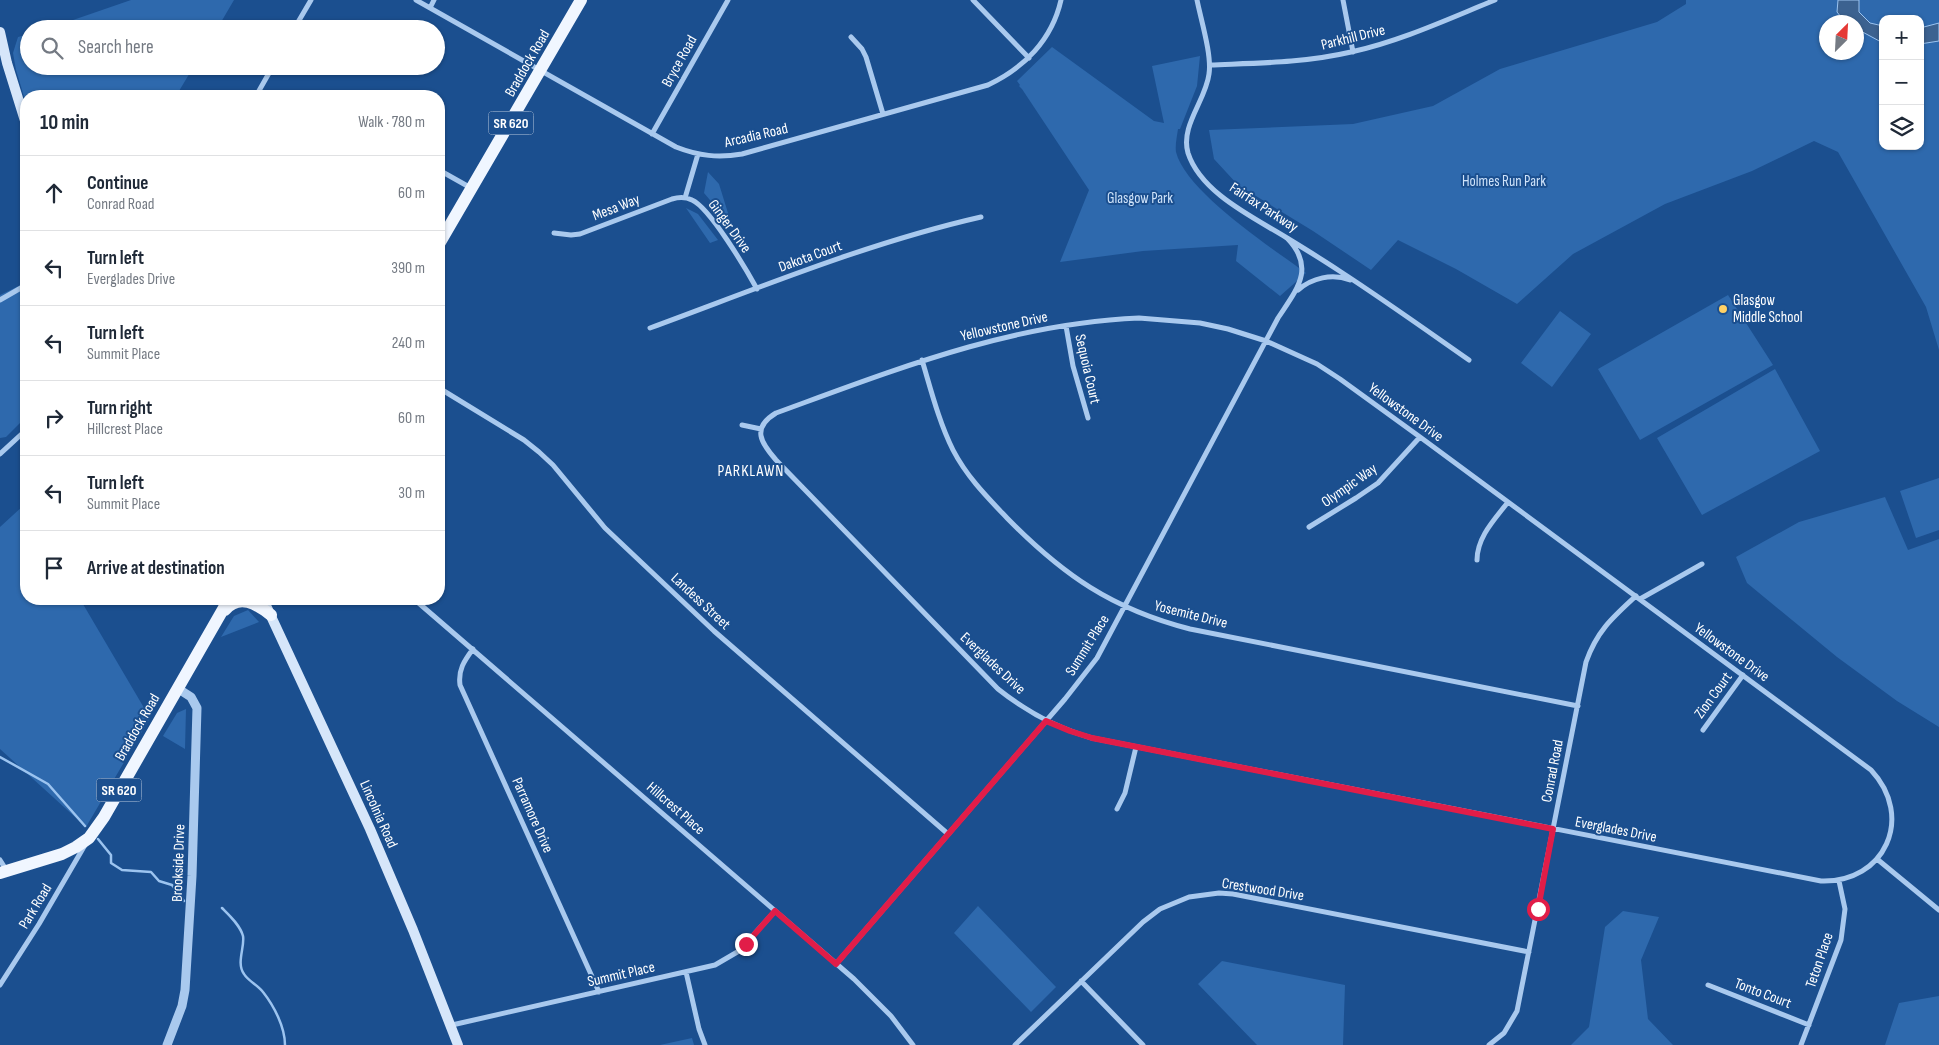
<!DOCTYPE html>
<html lang="en">
<head>
<meta charset="utf-8">
<style>
	:root { --surface:#fff; --page:#f2f2f3; --text:#1f2937; --muted:#747a83; --line:#e0e1e3 }
	body { margin:0; font-family:"Sofia Sans Condensed",sans-serif; background:var(--page); color:var(--text) }
	.controls { position:absolute; right:15px; top:15px; display:grid; overflow:hidden; border-radius:10px; box-shadow:0 1px 4px #0004 }
	.controls button { width:45px; height:45px; display:grid; place-items:center; padding:0; border:0; border-bottom:1px solid var(--line); background:var(--surface); color:var(--text); font:25px sans-serif }
	.compass { position:absolute; left:1819px; top:15px; width:45px; height:45px; border-radius:50%; background:var(--surface); box-shadow:0 1px 4px #0004; rotate:24deg }
	.stop { position:absolute; width:15px; height:15px; margin:-11px; border:4px solid #e11d48; border-radius:50%; background:#fff }
	.stop.end { background:#e11d48; border-color:#fff; box-shadow:0 1px 5px #0008 }
	.list { margin:0; padding:0; list-style:none }
	h2 { display:flex; justify-content:space-between; align-items:center; height:65px; margin:0; padding:0 20px; font-size:21px }
	h2 small { font-size:16px; font-weight:400; color:var(--muted) }
	.list li { display:grid; grid-template-columns:32px 1fr auto; gap:15px; align-items:center; box-sizing:border-box; height:75px; padding:0 20px; border-top:1px solid var(--line) }
	.list b { display:block; font-size:19px; white-space:nowrap }
	.list p { margin:0; font-size:16px; white-space:nowrap; color:var(--muted) }
	.list em { font-size:16px; font-style:normal; color:var(--muted) }
	.icon { flex:none; width:28px; height:28px; fill:none; stroke:currentColor; stroke-width:2; stroke-linecap:round; stroke-linejoin:round }
	.map { position:relative; flex:none; width:1939px; height:1045px; overflow:hidden }
	.search { position:absolute; background:var(--surface); box-shadow:0 1px 4px #0004; left:20px; top:20px; width:425px; height:55px; display:flex; align-items:center; gap:12px; box-sizing:border-box; padding:0 18px; border-radius:28px; color:var(--muted); font-size:19px }
	.panel { position:absolute; background:var(--surface); box-shadow:0 1px 4px #0004; left:20px; top:90px; width:425px; height:515px; border-radius:20px }
	.map>svg:first-child { display:block }
	.green { fill:#2e69ad; fill-rule:evenodd }
	.water { fill:#3c6290; stroke:#9cc4f0 }
	.lines { fill:none; stroke-linecap:round; stroke-linejoin:round }
	.stream { stroke:#9cc4f0; stroke-width:2.5 }
	.minor { stroke:#a9c9ee; stroke-width:5 }
	.tertiary { stroke:#a9c9ee; stroke-width:9 }
	.secondary { stroke:#d6e6fa; stroke-width:10 }
	.primary { stroke:#f0f6ff; stroke-width:12 }
	.route { stroke:#e11d48; stroke-width:6 }
	.poi-dot { fill:#ffd166; stroke:#1b4f8f; stroke-width:2 }
	.labels { text-anchor:middle; stroke-width:4; stroke-linejoin:round; paint-order:stroke }
	.shield { fill:#1b4f8f; stroke:#bbcadd; stroke-width:1 }
	.shield-label { font-size:14px; font-weight:bold; fill:#fff }
	.street-label { font-size:15px; fill:#fff; stroke:#1b4f8f }
	.park-label { font-size:15px; fill:#cfe3fa; stroke:#1b4f8f }
	.poi-label { font-size:15px; fill:#fff; stroke:#1b4f8f; text-anchor:start }
	.neighbourhood-label { font-size:16px; letter-spacing:1px; fill:#fff; stroke:#1b4f8f }
</style>
</head>
<body>
<div class="map">
<svg width="1939" height="1045" viewBox="0 0 1939 1045">
	<rect width="100%" height="100%" fill="#1b4f8f"/>
	<path class="green" d="M131,0H234L217,29H47Z
		M1686,0H1939V350L1926,307L1838,152L1814,141L1752,171L1665,204L1573,254L1517,304L1456,269L1398,240L1371,270L1313,231L1238,185L1214,159L1209,130L1353,124L1433,106L1500,69L1657,22L1686,4ZM1883,19H1920V146H1883ZM1826,22H1856V52H1826Z
		M29,34V66H194L179,91L169,94V96H26V103L16,70L13,53L18,37Z
		M1052,47L1154,121L1164,123L1152,66L1200,56L1197,86L1180,129H1178C1177,136 1175,145 1176,152C1186,192 1272,248 1306,273L1280,296L1236,261L1238,245L1143,251L1060,262L1089,190L1022,89L1019,86L1020,85L1017,81Z
		M708,172L719,184L732,226L704,193Z
		M686,208L698,214L718,240L710,243Z
		M25,283L26,417L6,437L0,438V295Z
		M1728,295L1773,365L1640,440L1598,369Z
		M1560,311L1591,334L1552,387L1521,363Z
		M1775,369L1820,451L1702,515L1657,438Z
		M1939,478V530L1916,538L1900,491Z
		M1885,497L1908,550L1939,539V727L1897,701L1837,657L1747,583L1736,557L1799,522Z
		M24,505L26,509V599H80L150,718L86,827L0,749V527Z
		M248,610L259,622L221,637L234,616Z
		M186,709L185,749L163,736L177,713Z
		M978,906L1056,987L1031,1012L954,933Z
		M1623,911L1659,917L1641,960L1648,1019L1673,1045H1571L1589,1027L1605,927Z
		M1222,961L1345,985L1343,1045H1257L1198,984Z
		M1939,996V1045H1885L1899,1003Z
		M692,1038L694,1045H660Z"/>
	<path class="water" d="M1838,0H1859V12L1870,23L1883,26V43L1857,29L1856,22H1845L1837,12Z
		M1939,23V41L1920,44V28Z"/>
	<g class="lines">
		<path class="stream" d="M0,757L48,784L85,826
			M98,839L111,855V863L122,870L151,872L159,881L172,885L184,901
			M222,908C229,915 240,925 243,936C245,947 236,963 244,974C248,981 258,985 263,992C274,1006 285,1027 285,1045"/>
		<path class="minor" d="M416,0L676,147C699,156 718,158 742,154L988,85C1024,68 1052,40 1061,0
			M973,0L1029,58
			M1197,0C1201,20 1212,55 1209,74C1206,100 1180,126 1188,153C1201,193 1253,217 1287,238C1305,249 1323,260 1341,272C1384,300 1426,330 1469,360
			M1343,0L1353,52
			M430,8L434,0
			M294,29L311,0
			M851,37L862,49L866,57L883,114
			M1210,65C1257,63 1304,63 1351,52C1401,41 1448,19 1495,0
			M256,96L273,66
			M652,134L728,0
			M439,170L471,188
			M685,198L698,154
			M554,233L571,235L580,234L672,199C679,197 686,197 692,200C710,208 746,269 757,289
			M1298,290C1312,278 1332,273 1350,280
			M0,300L26,285
			M1139,318L1200,323L1228,329L1266,341L1317,364L1340,379L1420,437L1871,770C1915,817 1885,883 1821,881L1092,738C1056,728 1027,712 998,689L776,460C761,443 751,428 776,413C894,370 1012,323 1139,318Z
			M1066,326L1073,366L1088,418
			M650,328C759,288 867,243 981,217
			M922,360C931,390 939,422 953,450C967,477 987,497 1007,518C1063,575 1112,609 1190,629L1578,706
			M439,388L524,440L539,452L553,465L605,528L714,631L948,834
			M742,425L761,429
			M0,454L26,430
			M1309,527L1356,498L1378,483L1420,437
			M1477,560C1477,537 1495,519 1508,502
			M414,599L854,979L891,1016L913,1045
			M1640,599L1702,564
			M473,649C464,661 458,670 460,685L599,992
			M1703,730L1743,675
			M1117,809L1125,793L1136,747
			M1877,859L1939,910
			M0,860L7,871
			M836,964L1065,699L1097,658L1278,318C1297,289 1316,268 1287,238
			M686,972L699,1029L705,1045
			M1081,981L1143,1045
			M0,985L39,924L85,845
			M1708,985L1809,1025
			M452,1025L715,965L739,951L775,911
			M1015,1045L1143,922L1160,909L1189,897L1219,893L1233,894L1529,952
			M1489,1045L1504,1033L1517,1011L1586,662C1597,631 1612,618 1636,596
			M1801,1045L1841,940L1845,909L1839,881"/>
		<path class="tertiary" d="M167,1045L182,1006L185,990L192,876L197,708L191,697L177,688"/>
		<path class="secondary" d="M0,32L7,63L26,124
			M263,599L370,829L413,930L458,1045"/>
		<path class="primary" d="M439,244L581,0
			M225,610C239,593 257,604 271,615
			M0,873L62,854L76,847L89,838L104,817L229,599"/>
	</g>
	<g class="lines">
		<path class="route" d="M746,944L775,911L836,964L1046,721L1070,731L1092,738L1553,829L1538,909"/>
	</g>
	<circle class="poi-dot" cx="1723" cy="309" r="5"/>
	<g class="labels">
		<g class="shield">
			<rect x="488.5" y="111.5" width="45" height="23" rx="4"/>
			<rect x="96.5" y="778.5" width="45" height="23" rx="4"/>
		</g>
		<g class="shield-label">
			<text x="511" y="128">SR 620</text>
			<text x="119" y="795">SR 620</text>
		</g>
		<g class="street-label">
			<text transform="translate(1353 37) rotate(-14)" y="5">Parkhill Drive</text>
			<text transform="translate(679 61) rotate(-61)" y="5">Bryce Road</text>
			<text transform="translate(527 63) rotate(-60)" y="5">Braddock Road</text>
			<text transform="translate(756 135) rotate(-13)" y="5">Arcadia Road</text>
			<text transform="translate(616 207) rotate(-21)" y="5">Mesa Way</text>
			<text transform="translate(1264 207) rotate(33)" y="5">Fairfax Parkway</text>
			<text transform="translate(730 226) rotate(54)" y="5">Ginger Drive</text>
			<text transform="translate(810 256) rotate(-20)" y="5">Dakota Court</text>
			<text transform="translate(1004 326) rotate(-13)" y="5">Yellowstone Drive</text>
			<text transform="translate(1088 369) rotate(77)" y="5">Sequoia Court</text>
			<text transform="translate(1406 412) rotate(36)" y="5">Yellowstone Drive</text>
			<text transform="translate(1349 485) rotate(-35)" y="5">Olympic Way</text>
			<text transform="translate(701 601) rotate(43)" y="5">Landess Street</text>
			<text transform="translate(1191 614) rotate(14)" y="5">Yosemite Drive</text>
			<text transform="translate(1087 645) rotate(-58)" y="5">Summit Place</text>
			<text transform="translate(1732 652) rotate(36)" y="5">Yellowstone Drive</text>
			<text transform="translate(993 663) rotate(43)" y="5">Everglades Drive</text>
			<text transform="translate(1713 695) rotate(-54)" y="5">Zion Court</text>
			<text transform="translate(137 727) rotate(-60)" y="5">Braddock Road</text>
			<text transform="translate(1552 771) rotate(-79)" y="5">Conrad Road</text>
			<text transform="translate(676 808) rotate(41)" y="5">Hillcrest Place</text>
			<text transform="translate(379 814) rotate(66)" y="5">Lincolnia Road</text>
			<text transform="translate(533 815) rotate(66)" y="5">Parramore Drive</text>
			<text transform="translate(1616 829) rotate(11)" y="5">Everglades Drive</text>
			<text transform="translate(178 863) rotate(-88)" y="5">Brookside Drive</text>
			<text transform="translate(1263 889) rotate(9)" y="5">Crestwood Drive</text>
			<text transform="translate(35 906) rotate(-59)" y="5">Park Road</text>
			<text transform="translate(1819 960) rotate(-71)" y="5">Teton Place</text>
			<text transform="translate(621 974) rotate(-13)" y="5">Summit Place</text>
			<text transform="translate(1763 993) rotate(21)" y="5">Tonto Court</text>
		</g>
		<g class="park-label">
			<text x="1504" y="186">Holmes Run Park</text>
			<text x="1140" y="203">Glasgow Park</text>
		</g>
		<g class="poi-label">
			<text x="1733" y="305">Glasgow<tspan x="1733" dy="17">Middle School</tspan></text>
		</g>
		<g class="neighbourhood-label">
			<text x="751" y="476">PARKLAWN</text>
		</g>
	</g>
</svg>
<div class="controls">
<button>+</button>
<button>−</button>
<button><svg class="icon" aria-label="layers" viewBox="0 0 24 24"><path d="M12 4l9 5-9 5-9-5zM3 14l9 5 9-5"/></svg></button>
</div>
<svg class="compass" viewBox="-18 -18 36 36"><path d="M0-13l5 13h-10z" fill="#e53935"/><path d="M0 13l5-13h-10z" fill="#747a83"/></svg>
<div class="stop" style="left:1538px;top:909px"></div>
<div class="stop end" style="left:746px;top:944px"></div>
<div class="search"><svg class="icon" aria-label="search" viewBox="0 0 24 24"><circle cx="10" cy="10" r="6"/><path d="M15 15l6 6"/></svg>Search here</div>
<section class="panel">
<h2>10 min<small>Walk · 780 m</small></h2>
<ul class="list">
<li><svg class="icon" aria-label="ahead" viewBox="0 0 24 24"><path d="M12 20V5M6 11l6-6 6 6"/></svg><div><b>Continue</b><p>Conrad Road</p></div><em>60 m</em></li>
<li><svg class="icon" aria-label="left" viewBox="0 0 24 24"><path d="M17 20v-9H6M10 6l-5 5 5 5"/></svg><div><b>Turn left</b><p>Everglades Drive</p></div><em>390 m</em></li>
<li><svg class="icon" aria-label="left" viewBox="0 0 24 24"><path d="M17 20v-9H6M10 6l-5 5 5 5"/></svg><div><b>Turn left</b><p>Summit Place</p></div><em>240 m</em></li>
<li><svg class="icon" aria-label="right" viewBox="0 0 24 24"><path d="M7 20v-9h11M14 6l5 5-5 5"/></svg><div><b>Turn right</b><p>Hillcrest Place</p></div><em>60 m</em></li>
<li><svg class="icon" aria-label="left" viewBox="0 0 24 24"><path d="M17 20v-9H6M10 6l-5 5 5 5"/></svg><div><b>Turn left</b><p>Summit Place</p></div><em>30 m</em></li>
<li><svg class="icon" aria-label="arrive" viewBox="0 0 24 24"><path d="M6 21V4h12l-3 4 3 4H6"/></svg><div><b>Arrive at destination</b></div></li>
</ul>
</section>
</div>
</body>
</html>
